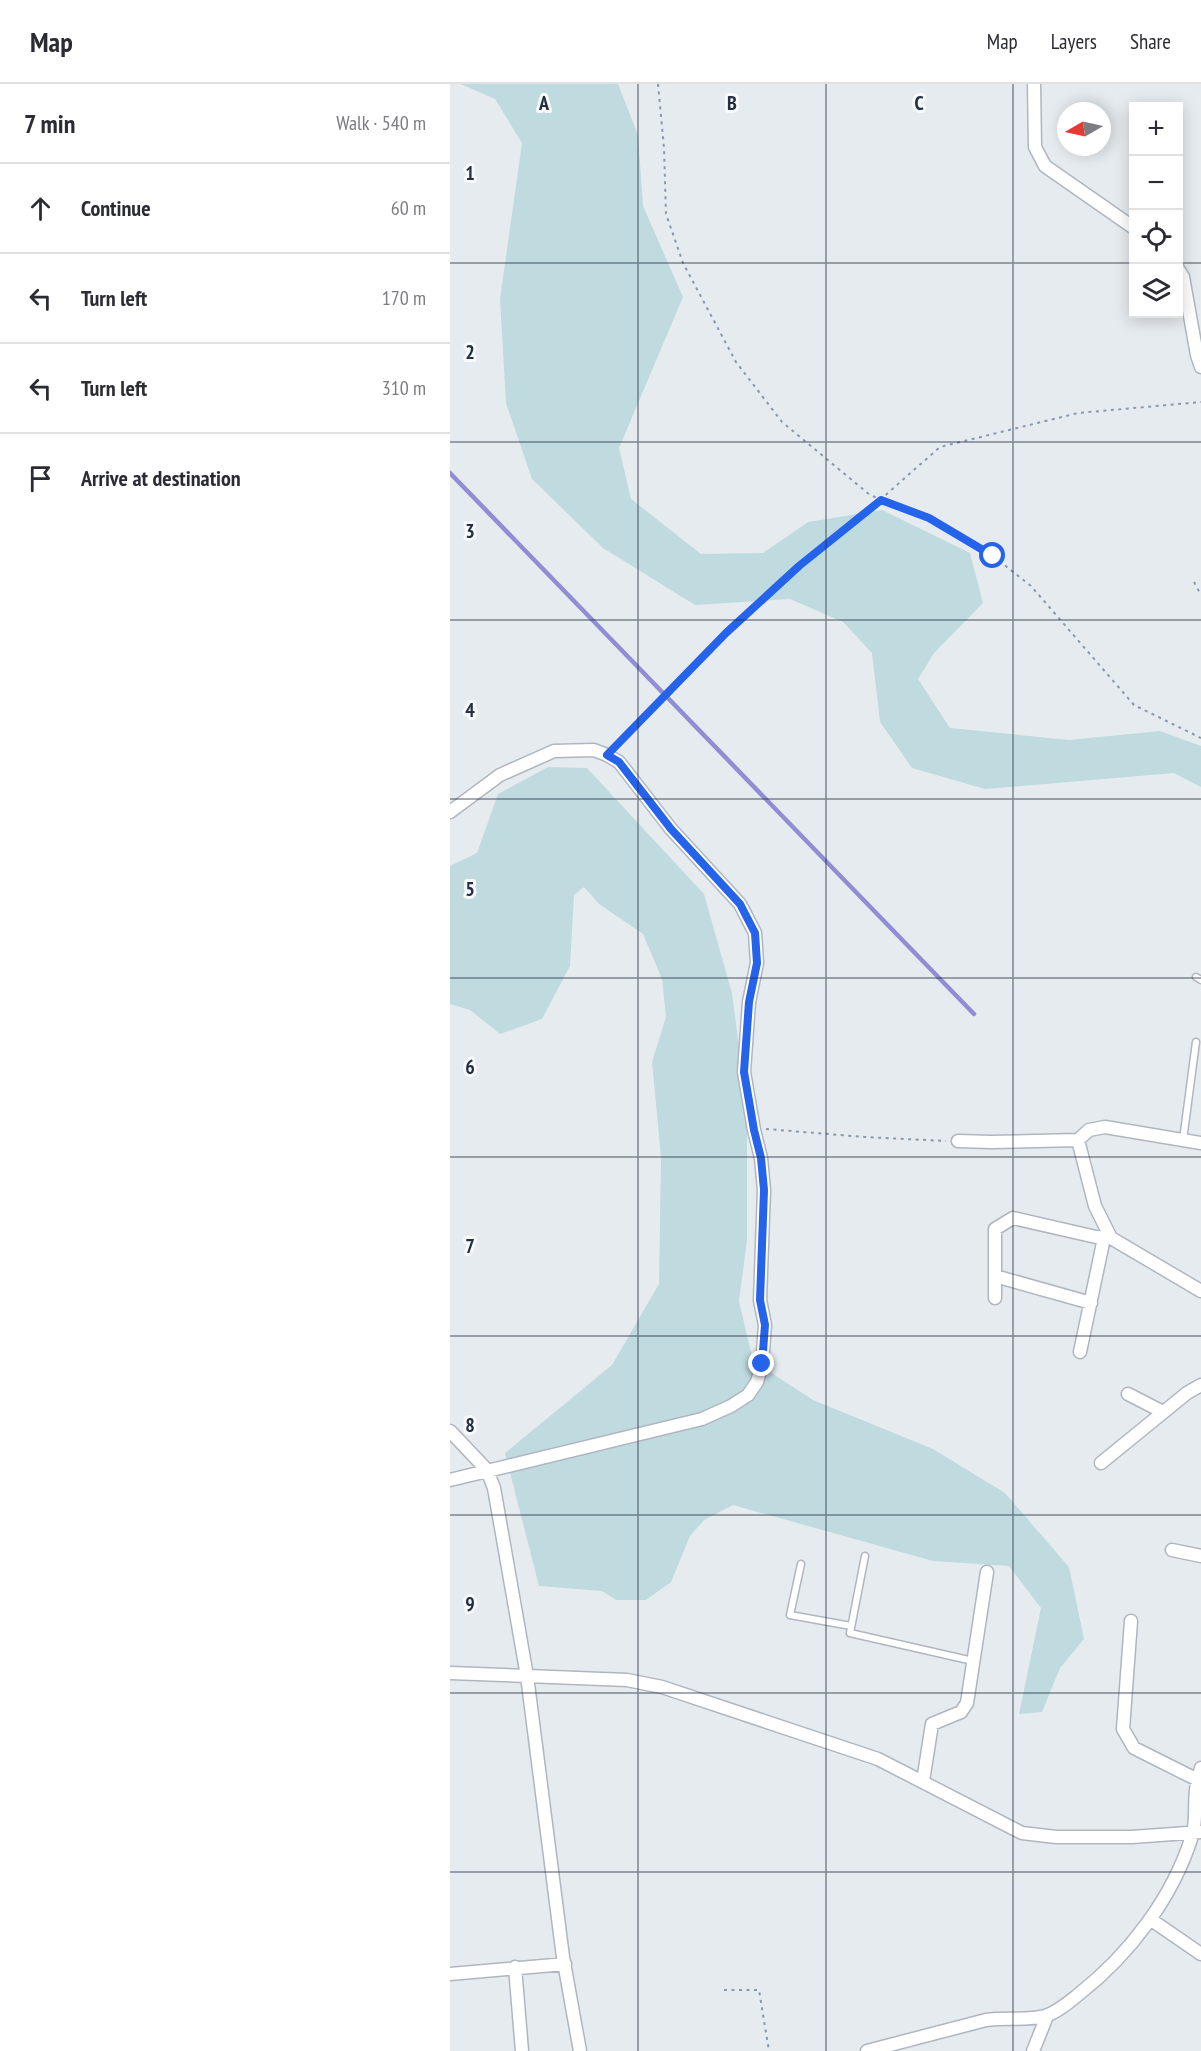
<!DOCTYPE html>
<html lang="en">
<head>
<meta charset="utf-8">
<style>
	:root { --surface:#fff; --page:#f2f2f3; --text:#2b2b33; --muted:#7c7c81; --line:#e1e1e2 }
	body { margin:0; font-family:"PT Sans Narrow",sans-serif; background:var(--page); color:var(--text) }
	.controls { position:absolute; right:18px; top:18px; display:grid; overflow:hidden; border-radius:0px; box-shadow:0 3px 15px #0003 }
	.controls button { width:54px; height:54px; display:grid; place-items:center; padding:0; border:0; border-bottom:2px solid var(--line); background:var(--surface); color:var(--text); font:30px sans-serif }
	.compass { position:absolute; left:607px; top:18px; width:54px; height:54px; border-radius:50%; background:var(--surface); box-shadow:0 3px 15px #0003; rotate:261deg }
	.stop { position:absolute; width:18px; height:18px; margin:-14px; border:4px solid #2563eb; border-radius:50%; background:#fff }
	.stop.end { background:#2563eb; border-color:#fff; box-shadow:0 2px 6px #0008 }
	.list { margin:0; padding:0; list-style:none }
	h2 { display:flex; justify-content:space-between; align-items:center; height:78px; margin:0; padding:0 24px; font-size:26px }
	h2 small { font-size:20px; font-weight:400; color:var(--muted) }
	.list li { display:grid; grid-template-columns:39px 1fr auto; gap:18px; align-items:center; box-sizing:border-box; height:90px; padding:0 24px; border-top:2px solid var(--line) }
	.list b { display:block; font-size:22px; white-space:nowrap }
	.list em { font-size:20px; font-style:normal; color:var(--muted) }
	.icon { flex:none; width:33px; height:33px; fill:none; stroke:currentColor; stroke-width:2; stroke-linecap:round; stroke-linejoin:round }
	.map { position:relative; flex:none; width:751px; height:1967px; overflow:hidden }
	header { display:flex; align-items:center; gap:36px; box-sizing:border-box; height:84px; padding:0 30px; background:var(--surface); border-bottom:2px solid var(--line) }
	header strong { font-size:28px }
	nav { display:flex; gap:33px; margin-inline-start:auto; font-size:21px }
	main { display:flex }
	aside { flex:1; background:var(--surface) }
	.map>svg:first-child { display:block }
	.green { fill:#bfdbe0 }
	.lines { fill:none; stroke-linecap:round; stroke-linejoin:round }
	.stream { stroke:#918dd4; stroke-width:4.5 }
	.service-casing { stroke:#b0b6bf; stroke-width:9 }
	.minor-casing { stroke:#b0b6bf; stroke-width:15 }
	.path { stroke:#8699b3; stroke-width:2; stroke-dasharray:3 4.5; stroke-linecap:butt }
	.service { stroke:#fff; stroke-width:6 }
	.minor { stroke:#fff; stroke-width:12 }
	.route { stroke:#2563eb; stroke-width:8 }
	.grid { fill:none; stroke:#242f42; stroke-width:1.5; stroke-opacity:0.55 }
	.grid-label { font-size:20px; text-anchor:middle; font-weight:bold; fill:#242f42; stroke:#f7f9fb; stroke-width:6; stroke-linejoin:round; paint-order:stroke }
</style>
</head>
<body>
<header>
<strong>Map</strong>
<nav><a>Map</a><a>Layers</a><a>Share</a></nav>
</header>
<main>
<aside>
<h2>7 min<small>Walk · 540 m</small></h2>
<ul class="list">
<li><svg class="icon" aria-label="ahead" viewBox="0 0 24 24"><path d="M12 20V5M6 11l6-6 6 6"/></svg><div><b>Continue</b></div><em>60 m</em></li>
<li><svg class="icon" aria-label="left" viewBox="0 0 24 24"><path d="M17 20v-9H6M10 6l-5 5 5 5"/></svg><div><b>Turn left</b></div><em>170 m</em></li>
<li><svg class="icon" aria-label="left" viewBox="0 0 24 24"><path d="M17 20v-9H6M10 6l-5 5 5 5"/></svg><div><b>Turn left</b></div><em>310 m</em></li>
<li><svg class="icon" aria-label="arrive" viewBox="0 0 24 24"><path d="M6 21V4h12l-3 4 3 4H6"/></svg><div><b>Arrive at destination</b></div></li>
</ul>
</aside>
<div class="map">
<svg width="751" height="1967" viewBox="0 0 751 1967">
	<rect width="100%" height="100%" fill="#e6ebef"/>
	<path class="green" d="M11,0H168L188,51L193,122L233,213L169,364L181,415L251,470L313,469L358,438L432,426L520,469L533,519L484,569L468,595L500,644L619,656L710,647L751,662V703L724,689L535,705L462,684L430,638L422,569L393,538L340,515L245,521L153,464L82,395L56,319L50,215L72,59L45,15Z
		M98,683L137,684L254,810L282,909L297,1025V1156L289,1217L303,1277L363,1316L483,1365L555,1409L619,1483L634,1555L610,1584L592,1628L569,1630L591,1524L559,1482L483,1477L283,1421L254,1436L240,1452L221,1498L196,1516H166L152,1507L89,1502L55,1369L162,1281L209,1200L211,1073L202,978L216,933L212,895L193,850L149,820L134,803L124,811L120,882L92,935L50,950L20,926L0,920V782L27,769L48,710Z"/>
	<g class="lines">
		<path class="stream" d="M0,389L524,930"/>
		<defs>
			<path id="service" d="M746,893L751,896
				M733,1056L746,958
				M415,1472L400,1549L523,1577
				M351,1480L340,1531L401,1542"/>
			<path id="minor" d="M584,0L585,63L595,82L684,144
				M728,185L733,193L747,271L751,283
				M0,728L50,691L104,667L144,666L157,671L169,678L221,745L290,820L305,849L307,879L299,918L294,988L304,1046L311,1074L314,1106L310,1216L315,1241L312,1280L307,1298L298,1311L281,1322L252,1335L0,1396
				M508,1057L541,1058L628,1056
				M661,1154L645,1122L628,1056L639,1046L655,1043L751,1059
				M545,1192L641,1219
				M545,1214V1145L563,1134L646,1153L661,1154L751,1207
				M630,1268L654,1154
				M678,1310L713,1328
				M0,1347L37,1386L44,1404L77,1592L177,1596L212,1603L428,1675L572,1749L606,1753H682L751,1748
				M651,1379L737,1309L751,1301
				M722,1466L751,1472
				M681,1537L673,1645L684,1664L748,1696
				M0,1589L77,1592L113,1873L130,1967
				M473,1697L482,1640L511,1628L517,1619L537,1488
				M700,1835L751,1870
				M65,1883L72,1967
				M0,1890L115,1880
				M417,1967L536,1936C556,1933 576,1937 595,1932C608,1928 619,1918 629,1910C680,1870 723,1813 742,1752C747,1738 744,1721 746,1707C746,1699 749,1692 751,1684
				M583,1967L597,1932"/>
		</defs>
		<use href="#service" class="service-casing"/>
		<use href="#minor" class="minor-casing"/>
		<path class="path" d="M208,0L214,64L216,130L233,179L286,278L332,338L420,411L479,434L543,472L581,502L684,621L751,654
			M744,498L751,511
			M167,661L276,549L349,482L431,415L490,363L628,329L751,318
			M316,1045L415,1053L496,1057
			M274,1906H309L319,1967"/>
		<use href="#service" class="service"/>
		<use href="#minor" class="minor"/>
	</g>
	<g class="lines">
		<path class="route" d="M312,1280L315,1241L310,1216L314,1106L311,1074L304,1046L294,988L299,918L307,879L305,849L290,820L221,745L169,678L157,671L276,549L349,482L431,416L479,434L543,472"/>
	</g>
	<path class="grid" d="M188,0V1967M376,0V1967M563,0V1967M0,179H684M728,179H751M0,358H751M0,536H751M0,715H751M0,894H751M0,1073H751M0,1252H751M0,1431H751M0,1609H751M0,1788H751"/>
	<g class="grid-label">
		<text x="94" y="26">A</text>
		<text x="282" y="26">B</text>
		<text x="469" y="26">C</text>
		<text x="20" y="96">1</text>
		<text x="20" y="275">2</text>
		<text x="20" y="454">3</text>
		<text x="20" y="633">4</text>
		<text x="20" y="812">5</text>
		<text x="20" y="990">6</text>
		<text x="20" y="1169">7</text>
		<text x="20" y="1348">8</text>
		<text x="20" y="1527">9</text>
	</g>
</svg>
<div class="controls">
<button>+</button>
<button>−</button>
<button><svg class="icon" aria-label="locate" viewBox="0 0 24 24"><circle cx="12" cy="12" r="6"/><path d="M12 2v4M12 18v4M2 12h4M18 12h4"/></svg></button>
<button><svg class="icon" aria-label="layers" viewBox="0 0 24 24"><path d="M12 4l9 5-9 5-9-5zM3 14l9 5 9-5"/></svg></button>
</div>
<svg class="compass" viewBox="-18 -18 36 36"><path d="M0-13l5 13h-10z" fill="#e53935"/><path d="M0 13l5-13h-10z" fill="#7c7c81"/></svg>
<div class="stop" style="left:543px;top:472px"></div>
<div class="stop end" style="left:312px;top:1280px"></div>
</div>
</main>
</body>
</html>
